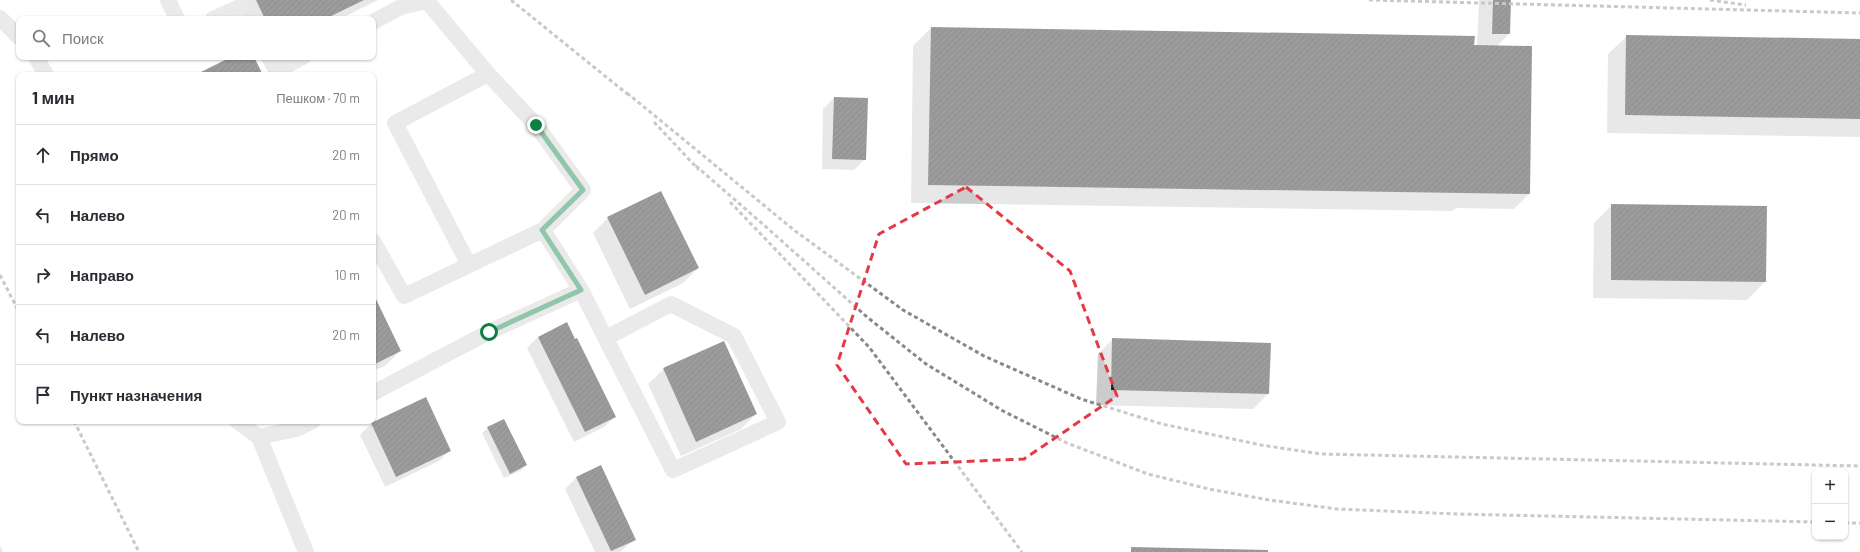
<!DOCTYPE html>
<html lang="ru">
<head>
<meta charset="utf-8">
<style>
	:root { --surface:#fff; --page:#f7f7f7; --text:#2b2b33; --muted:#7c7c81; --line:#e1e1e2 }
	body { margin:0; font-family:Barlow,sans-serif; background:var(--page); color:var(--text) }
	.controls { position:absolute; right:12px; bottom:12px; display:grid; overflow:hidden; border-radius:8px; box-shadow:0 1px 3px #0004 }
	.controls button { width:36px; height:36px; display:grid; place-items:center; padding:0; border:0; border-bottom:1px solid var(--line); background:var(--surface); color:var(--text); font:20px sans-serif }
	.stop { position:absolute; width:12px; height:12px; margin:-9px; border:3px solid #0b8043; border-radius:50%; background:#fff }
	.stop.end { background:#0b8043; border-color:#fff; box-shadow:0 1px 4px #0008 }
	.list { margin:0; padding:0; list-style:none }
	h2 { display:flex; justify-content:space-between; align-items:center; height:52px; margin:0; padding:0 16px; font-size:17px }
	h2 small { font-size:13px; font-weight:400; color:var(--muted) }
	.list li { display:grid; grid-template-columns:26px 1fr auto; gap:12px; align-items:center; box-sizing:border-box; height:60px; padding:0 16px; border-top:1px solid var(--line) }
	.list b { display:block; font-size:15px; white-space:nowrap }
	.list em { font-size:13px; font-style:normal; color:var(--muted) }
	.icon { flex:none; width:22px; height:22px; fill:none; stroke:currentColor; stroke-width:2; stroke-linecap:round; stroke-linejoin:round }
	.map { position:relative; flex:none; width:1860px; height:552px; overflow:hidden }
	.search { position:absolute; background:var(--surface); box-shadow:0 1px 3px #0004; left:16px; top:16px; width:360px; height:44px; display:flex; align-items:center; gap:10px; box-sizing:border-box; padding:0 14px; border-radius:8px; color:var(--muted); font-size:15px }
	.panel { position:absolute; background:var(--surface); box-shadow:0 1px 3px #0004; left:16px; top:72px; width:360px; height:352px; border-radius:8px }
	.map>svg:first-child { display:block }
	.shadow { fill:#0003 }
	.building { fill:url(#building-hatch) }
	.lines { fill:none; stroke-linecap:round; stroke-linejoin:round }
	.lane { stroke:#d0d0d0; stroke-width:16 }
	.rail { stroke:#888; stroke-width:3; stroke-dasharray:4 3; stroke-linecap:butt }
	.route { stroke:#0b8043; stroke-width:5 }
	.marked { fill:none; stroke:#e63946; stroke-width:3; stroke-dasharray:8 5; stroke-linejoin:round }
</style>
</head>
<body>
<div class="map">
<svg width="1860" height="552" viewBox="0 0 1860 552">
	<defs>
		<pattern id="building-hatch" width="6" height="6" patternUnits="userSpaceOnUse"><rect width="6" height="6" fill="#1a1a1a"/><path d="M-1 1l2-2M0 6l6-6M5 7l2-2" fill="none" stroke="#333"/></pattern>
	</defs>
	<rect width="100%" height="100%" fill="#fff"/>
	<path class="shadow" d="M241,0H378L340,19H243L236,5Z
		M1479,0H1510L1509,34L1497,46L1529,194L1514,209L1456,208L1453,211L911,203L913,46L931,28L1477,46Z
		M1627,36L1860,40V137L1607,133L1608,54Z
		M834,98L865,159L854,170L822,169L823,109Z
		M1612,205L1765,282L1747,300L1593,298L1594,223Z
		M608,218L698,268L683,283L630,309L593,233Z
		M373,296L400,351L385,366L373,371Z
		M566,324L615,417L604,427L574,442L527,348L538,337Z
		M1113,339L1268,394L1253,409L1096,405L1098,354Z
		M724,342L756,414L741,429L681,456L648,384L664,369Z
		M426,399L450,450L439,461L385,487L360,435L371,424Z
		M488,428L526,465L520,471L504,478L482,433Z
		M600,467L635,539L620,552H595L565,489L576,478Z
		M0,546L3,552H0Z"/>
	<path class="building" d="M256,0H364L325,19H265Z
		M1493,0H1511L1510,34H1492Z
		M931,27L1475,36L1474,45L1532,46L1530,194L928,185Z
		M1626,35L1860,39V119L1625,115Z
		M231,57H254L263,75H195Z
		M834,97L868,98L866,160L832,159Z
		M661,191L699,268L645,295L607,217Z
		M1611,204L1767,206L1766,282L1611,280Z
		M373,293L401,351L373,365Z
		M567,322L575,339L577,338L616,417L585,432L538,337Z
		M1112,338L1271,343L1269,394L1111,390Z
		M724,341L757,414L696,442L663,368Z
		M426,397L451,451L396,477L371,423Z
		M504,419L527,465L510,474L487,427Z
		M601,465L636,540L611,551L576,477Z
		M1131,547L1268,550V552H1131Z"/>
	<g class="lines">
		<path class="lane" d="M168,0L177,19
			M0,18L19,37
			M213,19L242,6
			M373,22L401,7L427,1L488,74L536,125L583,190L543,230
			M36,57L46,75
			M269,57L279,75
			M276,71L303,57
			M373,241L404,296L543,230L581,290
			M469,265L395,123L488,74
			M373,393L489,332L581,290L673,470L778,422L734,336L671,304L606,338
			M237,421L259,437L296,429L313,421
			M259,437L306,552"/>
		<path class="rail" d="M511,0L631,97
			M1369,0L1860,13
			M1710,0L1746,5
			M627,93L794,230L903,310L984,356L1081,399L1162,424L1261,445L1321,454L1860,466
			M654,122L699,170
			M696,166L765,226L867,317L926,364L1003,411L1067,443L1148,474L1209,489L1269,500L1337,509L1457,514L1815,522
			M730,202L869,347L1022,552
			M0,275L19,312
			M74,421L139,552
			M1845,523H1860"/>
	</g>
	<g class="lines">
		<path class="route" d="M489,332L581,290L542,230L583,190L536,125"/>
	</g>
	<path d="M0 0H1860V552H0ZM966,187L1070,271L1117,396L1024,459L906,464L837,365L879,234Z" fill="#fff" fill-opacity=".55" fill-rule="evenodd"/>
	<path class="marked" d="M966,187L1070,271L1117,396L1024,459L906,464L837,365L879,234Z"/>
</svg>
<div class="controls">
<button>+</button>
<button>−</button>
</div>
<div class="stop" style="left:489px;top:332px"></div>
<div class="stop end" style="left:536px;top:125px"></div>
<div class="search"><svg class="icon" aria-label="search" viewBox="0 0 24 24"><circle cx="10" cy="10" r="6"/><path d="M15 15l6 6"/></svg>Поиск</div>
<section class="panel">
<h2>1 мин<small>Пешком · 70 m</small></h2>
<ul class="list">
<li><svg class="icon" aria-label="ahead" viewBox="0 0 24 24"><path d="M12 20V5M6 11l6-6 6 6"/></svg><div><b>Прямо</b></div><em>20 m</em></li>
<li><svg class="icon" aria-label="left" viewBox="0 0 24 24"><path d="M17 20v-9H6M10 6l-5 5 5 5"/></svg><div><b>Налево</b></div><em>20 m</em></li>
<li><svg class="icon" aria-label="right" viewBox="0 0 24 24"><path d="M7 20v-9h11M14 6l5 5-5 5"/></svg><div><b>Направо</b></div><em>10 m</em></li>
<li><svg class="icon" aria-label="left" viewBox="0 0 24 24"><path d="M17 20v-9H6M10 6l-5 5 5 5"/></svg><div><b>Налево</b></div><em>20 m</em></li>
<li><svg class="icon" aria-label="arrive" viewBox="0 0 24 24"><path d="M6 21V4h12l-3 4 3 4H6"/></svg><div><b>Пункт назначения</b></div></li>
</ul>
</section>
</div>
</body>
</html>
